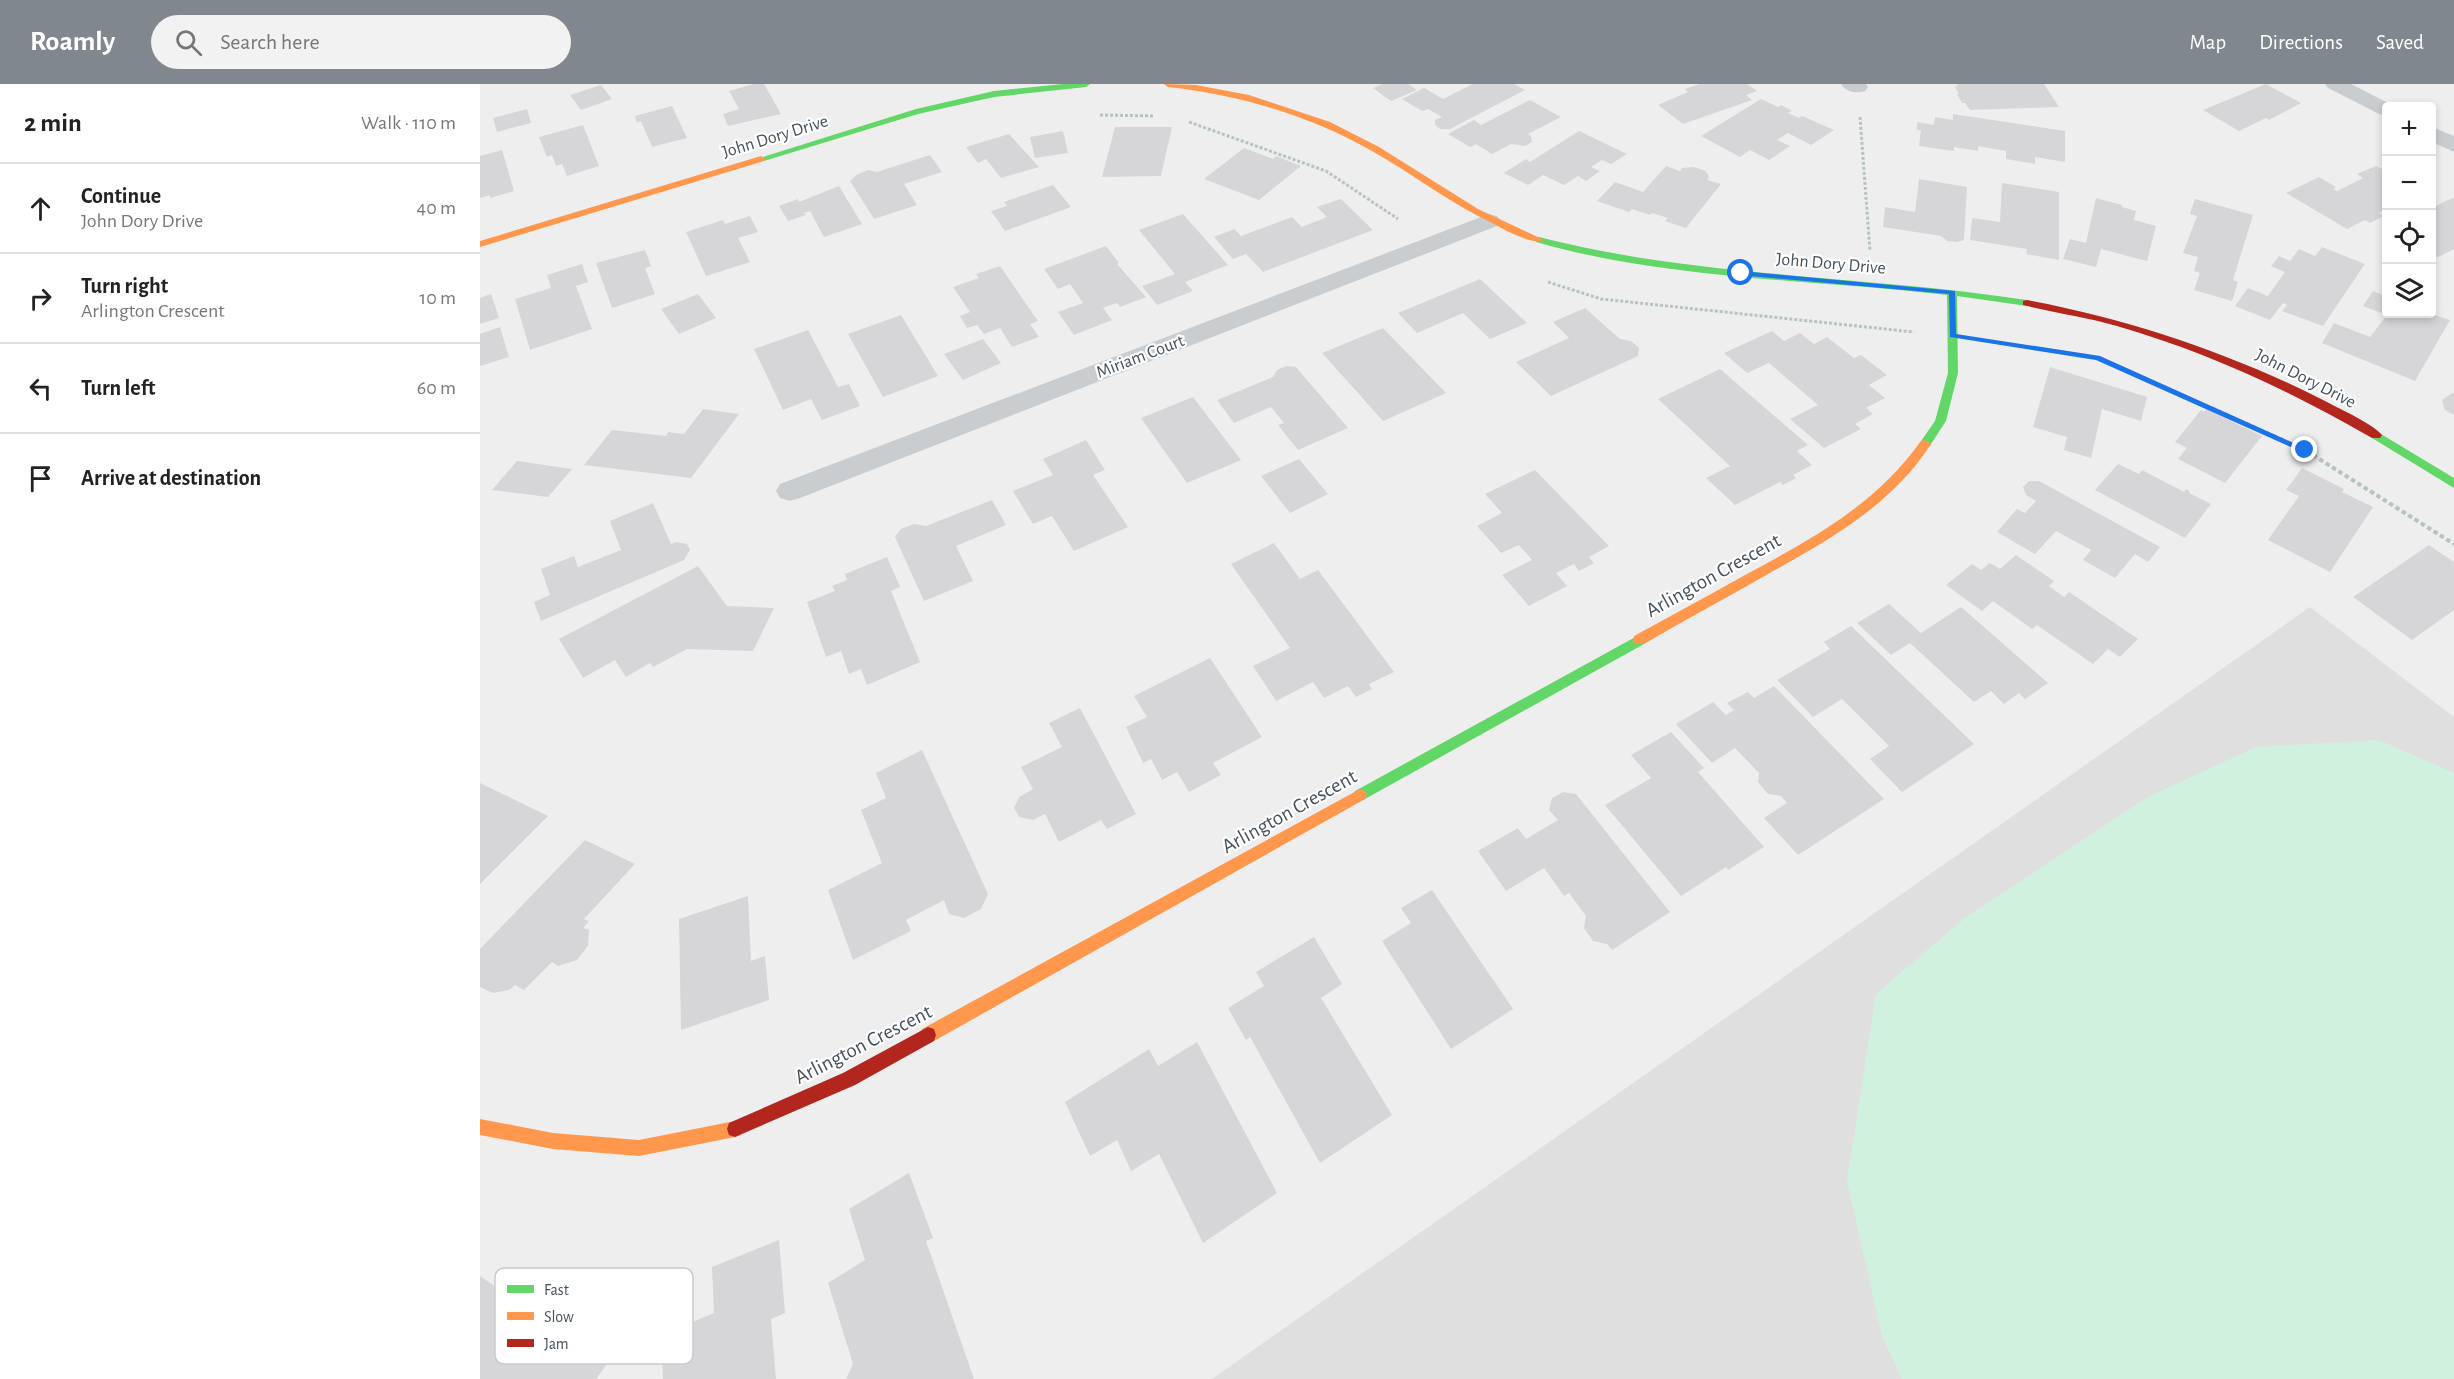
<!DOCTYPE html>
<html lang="en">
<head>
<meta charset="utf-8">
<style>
	:root { --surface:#fff; --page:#f2f2f2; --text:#222; --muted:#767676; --line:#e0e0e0; --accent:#80878f }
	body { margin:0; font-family:"Alegreya Sans",sans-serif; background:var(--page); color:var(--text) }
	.controls { position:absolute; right:18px; top:18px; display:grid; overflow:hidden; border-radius:6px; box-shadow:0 3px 9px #0003 }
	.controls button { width:54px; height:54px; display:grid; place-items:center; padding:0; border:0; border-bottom:2px solid var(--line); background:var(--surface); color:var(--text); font:30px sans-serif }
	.stop { position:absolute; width:18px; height:18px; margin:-14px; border:4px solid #1a73e8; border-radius:50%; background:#fff }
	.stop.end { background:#1a73e8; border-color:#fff; box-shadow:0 2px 6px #0008 }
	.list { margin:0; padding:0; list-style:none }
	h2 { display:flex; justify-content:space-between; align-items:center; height:78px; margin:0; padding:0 24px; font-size:26px }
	h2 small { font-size:20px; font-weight:400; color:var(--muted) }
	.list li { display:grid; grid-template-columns:39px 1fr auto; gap:18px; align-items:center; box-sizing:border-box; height:90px; padding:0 24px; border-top:2px solid var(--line) }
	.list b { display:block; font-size:22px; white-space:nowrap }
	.list p { margin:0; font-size:20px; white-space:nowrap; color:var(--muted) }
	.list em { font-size:20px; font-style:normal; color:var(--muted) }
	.icon { flex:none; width:33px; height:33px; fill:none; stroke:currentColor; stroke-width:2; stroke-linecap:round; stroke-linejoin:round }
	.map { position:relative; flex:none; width:1974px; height:1295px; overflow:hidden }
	header { display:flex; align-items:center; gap:36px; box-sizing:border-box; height:84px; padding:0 30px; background:var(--accent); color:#fff }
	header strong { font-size:28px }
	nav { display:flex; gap:33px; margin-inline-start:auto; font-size:21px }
	.search { width:420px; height:54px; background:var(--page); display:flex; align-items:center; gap:15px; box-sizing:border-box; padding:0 21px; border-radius:33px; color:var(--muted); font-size:22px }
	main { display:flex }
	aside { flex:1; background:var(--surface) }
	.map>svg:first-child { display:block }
	.education { fill:#e0dfe0 }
	.green { fill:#d0f1de }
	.building { fill:#d6d6d9 }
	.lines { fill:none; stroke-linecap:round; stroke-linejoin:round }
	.path-far1 { stroke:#b6c4c0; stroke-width:3; stroke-dasharray:3 2; stroke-linecap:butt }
	.path { stroke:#b6c4c0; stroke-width:4; stroke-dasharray:4.5 3; stroke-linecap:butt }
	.street { fill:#cacdcf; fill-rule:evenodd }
	.fast { fill:#63d668; fill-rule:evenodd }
	.slow { fill:#ff974d; fill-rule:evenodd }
	.jam { fill:#b3261e; fill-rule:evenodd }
	.route { fill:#1a73e8 }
	.labels { text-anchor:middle; stroke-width:4.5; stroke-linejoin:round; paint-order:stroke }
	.far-street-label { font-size:18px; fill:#444f5c; stroke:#fff }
	.street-label { font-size:21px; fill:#444f5c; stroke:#fff }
	.key { fill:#fff; stroke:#c7cace; stroke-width:1.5 }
	.key-label { font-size:16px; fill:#444f5c }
</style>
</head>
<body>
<header>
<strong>Roamly</strong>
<div class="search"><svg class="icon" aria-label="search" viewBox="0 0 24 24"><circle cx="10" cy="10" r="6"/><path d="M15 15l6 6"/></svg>Search here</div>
<nav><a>Map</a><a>Directions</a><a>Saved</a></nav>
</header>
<main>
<aside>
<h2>2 min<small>Walk · 110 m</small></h2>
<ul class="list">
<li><svg class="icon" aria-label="ahead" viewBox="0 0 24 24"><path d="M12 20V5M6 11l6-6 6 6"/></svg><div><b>Continue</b><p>John Dory Drive</p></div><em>40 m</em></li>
<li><svg class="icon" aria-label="right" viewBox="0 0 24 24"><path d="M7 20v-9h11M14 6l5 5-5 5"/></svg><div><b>Turn right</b><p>Arlington Crescent</p></div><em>10 m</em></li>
<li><svg class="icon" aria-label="left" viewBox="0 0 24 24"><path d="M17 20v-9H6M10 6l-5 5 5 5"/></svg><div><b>Turn left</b></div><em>60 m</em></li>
<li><svg class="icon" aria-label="arrive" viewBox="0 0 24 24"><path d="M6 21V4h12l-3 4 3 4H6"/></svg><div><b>Arrive at destination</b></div></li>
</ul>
</aside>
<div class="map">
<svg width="1974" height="1295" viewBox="0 0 1974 1295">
	<rect width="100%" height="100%" fill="#efeeee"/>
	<path class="education" d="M1830,523L1974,633V1295H732Z"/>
	<path class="green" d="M1899,656L1974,689V1295H1422L1402,1252L1367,1097L1396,910L1486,833L1668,713L1776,663Z"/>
	<path class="building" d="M274,0H284L301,30L248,42L243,30L259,25L249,7Z
		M903,0H928L937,6L911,17L893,4Z
		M993,0H1034L1045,6L970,45H960L955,41V36L962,33L948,25L942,27L922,15L944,4L963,15Z
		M1220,0H1267L1277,7L1266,11L1272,16L1203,40L1178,21L1208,8L1205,5Z
		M1477,0H1564L1579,23L1490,26L1485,19H1482L1477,10H1479L1475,3L1478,2Z
		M1786,0L1821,19L1789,36L1786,34L1759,47L1723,26Z
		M121,1L132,15L101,26L90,11Z
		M1281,15L1298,23L1301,21L1312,27L1308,29L1319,34L1322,32L1354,46L1331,61L1308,49L1297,56L1310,62L1289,76L1270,66L1260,73L1221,52Z
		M1050,16L1081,33L1048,50L1051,52L1052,58L1045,62L1031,60L1012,70L996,60L990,63L968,50L994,36L1001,41Z
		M192,22L207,54L172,63L161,37L157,39L155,32Z
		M47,25L51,39L17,48L13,34Z
		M1473,30L1585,47V78L1555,73V80L1526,75V67L1498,62V67L1474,63V67L1439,62L1441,46H1437V38L1454,41L1455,33L1473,36Z
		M103,41L119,82L87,92L82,80L76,82L72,71L67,73L59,53Z
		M635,43H692L681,92L622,93Z
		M583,47L588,69L555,74L550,53Z
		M1099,47L1147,70L1131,80L1122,76L1111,83L1120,87L1106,97L1098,92L1084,101L1063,91L1048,101L1024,89L1046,75L1050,78Z
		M529,50L559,83L521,94L506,75L498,79L486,63Z
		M764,64L793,75L796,72L821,82L779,116L724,95Z
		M22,66L34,107L10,114V111L0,114V72Z
		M450,71L462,88L424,100L437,121L394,135L370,97L376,91L388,86L397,88Z
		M1186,82L1200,87L1202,84L1214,83L1226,87L1229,93L1227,96L1241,100L1206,144L1185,137L1188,134L1172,129L1170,131L1152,125L1149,128L1117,117L1135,98L1163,108Z
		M1896,82L1906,87V125L1898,129L1904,132L1890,139L1885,136L1867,145L1806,109L1839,93L1856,103L1853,105L1857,107L1883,94L1877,90Z
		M1439,95L1487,103L1484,156L1477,158L1467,157L1461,152L1403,143L1405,123L1435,128Z
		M1522,99L1579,108V176L1546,170L1547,165L1490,156L1492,134L1520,138Z
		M573,101L591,123L525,147L511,127L527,122L524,118Z
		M359,102L382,140L344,153L330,127L324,129L326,131L308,137L299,122L318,115L319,118Z
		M1616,114L1642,121V123L1656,127L1654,136L1676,142L1667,177L1621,165L1616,183L1583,175L1590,155L1606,159Z
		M1972,114L1974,115V165L1958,173L1952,170V124Z
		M861,115L893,146L783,188L766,170L753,175L734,153L754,145L761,152L812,133L822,143L847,133L837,123Z
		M1715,115L1773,131L1753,196L1758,198L1752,217L1714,206L1720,189L1714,187L1718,173L1703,169L1717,132L1710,130Z
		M703,130L748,181L705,198L713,207L677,221L662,202L695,190L659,146Z
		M270,132L278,148L258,154L270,178L226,192L206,148L243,136L245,140Z
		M626,162L639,179L637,180L666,213L640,223L637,219L623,224L632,236L594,251L578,228L603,219L590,200L578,205L564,185Z
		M1842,163L1885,180L1843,242L1802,227L1807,221L1803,219L1790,236L1755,222L1768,204L1788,212L1805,188L1791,182L1799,172L1810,177L1819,165L1835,172Z
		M165,166L171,182L165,184L175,210L132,224L116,179Z
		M102,180L108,198L96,202L112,245L50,266L35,215L71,204L67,191Z
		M520,182L558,237L550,240L559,253L532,263L520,244L504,250L497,241L487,244L480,232L490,228L473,203L499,194L496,190Z
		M1000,195L1047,239L1010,255L983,229L937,249L918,229Z
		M1893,207L1906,212V230H1952L1970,236L1935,297L1842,259L1854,239L1890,253L1907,231L1883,222Z
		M11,210L19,234L0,240V214Z
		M218,210L236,234L199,250L181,225Z
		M1105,224L1140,255L1151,257L1159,264L1158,272L1071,312L1036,278L1089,254L1073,238Z
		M421,231L458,292L403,313L368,250Z
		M20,243L29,273L0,282V250Z
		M903,244L966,309L903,337L842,269Z
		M328,246L358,303L369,300L380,322L342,336L331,315L303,326L274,265Z
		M1292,247L1304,257L1320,249L1334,260L1347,253L1374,274L1381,271L1407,291L1389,301L1405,314L1386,324L1393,330L1375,340L1381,345L1344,364L1310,335L1338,321L1289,279L1267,289L1244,269Z
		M503,255L521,279L483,296L464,270Z
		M806,282L816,283L868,344L818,366L798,341L804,339L791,323L754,339L737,316L793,293L797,286Z
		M1570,283L1667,313L1661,337L1622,325L1611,374L1584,366L1587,353L1553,343Z
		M1240,285L1328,361L1317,367L1332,381L1313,391L1316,394L1303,401L1300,398L1255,421L1226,394L1250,382L1178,315Z
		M1974,308V331L1965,326L1962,316Z
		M713,313L761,376L707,399L661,334Z
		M223,325L259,330L211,394L104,381L132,346L186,352L188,348L204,350Z
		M1726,325L1782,352L1745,399L1698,375L1707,364L1695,358L1721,326L1724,328Z
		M606,356L625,386L613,391L648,443L594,467L572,432L553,440L533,407L573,391L563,375Z
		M819,375L848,410L810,429L781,392Z
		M37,377L92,385L68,413L12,406Z
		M1638,380L1659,390L1662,386L1704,408L1706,405L1710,407L1709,409L1731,420L1705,454L1615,406Z
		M1822,384L1864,405L1862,408L1893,423L1850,488L1788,456L1819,412L1806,406Z
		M1055,386L1129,462L1109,473L1114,479L1099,487L1094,480L1076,489L1087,502L1049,522L1022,491L1052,476L1039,461L1021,469L997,442L1022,429L1005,410Z
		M1549,397H1559L1680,463L1668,478L1655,470L1635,494L1603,476L1611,466L1576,447L1555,470L1517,448L1537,425L1545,429L1556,417L1546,411L1543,403Z
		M512,416L526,441L476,462L493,497L444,517L415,453L421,445L434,440L446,442Z
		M173,419L191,460L196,458L207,460L210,466L204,476L61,537L54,518L70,511L61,485L94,472L98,483L141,466L130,437Z
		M794,459L820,495L838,486L914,588L889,600L892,605L876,613L868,602L844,614L833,598L796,617L773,582L810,564L751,480Z
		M1949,461L1974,478V526L1932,556L1873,513Z
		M1536,471L1574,497L1569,502L1584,513L1589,508L1658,555L1640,573L1628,565L1613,580L1557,541L1552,545L1513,517L1502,527L1466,501L1492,480L1501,486L1510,479L1520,485Z
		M407,473L420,503L411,507L440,578L387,601L381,585L369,590L361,567L346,573L327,518L355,507L352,502L367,496L365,490Z
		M218,482L247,522L294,524L273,567L207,565L173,583L170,579L146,593L135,576L103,594L79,555Z
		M1409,520L1441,549L1481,523L1568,599L1545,615L1539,609L1524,620L1511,607L1494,618L1430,559L1411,571L1377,539Z
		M1371,542L1494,660L1422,708L1390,675L1409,662L1362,615L1333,633L1297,596L1350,565L1344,558Z
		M730,574L782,653L733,679L741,691L709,708L697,688L682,696L671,675L663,679L646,643L667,633L654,612Z
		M1294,602L1404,715L1318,771L1284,734L1307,719L1301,712L1288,710L1278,698L1279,689L1255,664L1232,679L1196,640L1233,618L1246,631L1254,626L1247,619L1268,608L1274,614Z
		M600,624L656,730L627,745L621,736L579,758L565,730L553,736L539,733L534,724L539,713L553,705L541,683L582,663L569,639Z
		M1191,648L1224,684L1218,688L1284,763L1248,786L1246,783L1201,812L1125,721L1171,694L1151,671Z
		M442,666L508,810L501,825L484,834L469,830L464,816L426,836L431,847L373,876L348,806L402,779L381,726L406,714L396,689Z
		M0,699L68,732L0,800Z
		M1083,708L1096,710L1190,828L1132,866L1127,860L1113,857L1104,844L1106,832L1089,809L1084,812L1064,784L1026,807L998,767L1038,744L1046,755L1078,736L1069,726L1072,714Z
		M105,756L155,780L104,835L109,837L103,844L109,846L108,862L97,876L78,882L72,878L44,906L35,901L29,906L13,909L0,903V865Z
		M952,806L1033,925L971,965L902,857L931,839L921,824Z
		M268,812L271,877L285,872L289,916L201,946L199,835Z
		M834,853L862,900L841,914L912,1031L840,1079L770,953L766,956L748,924L784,902L776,888Z
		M717,958L797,1109L723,1159L679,1070L651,1087L637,1056L610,1072L585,1018L669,965L678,982Z
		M429,1089L453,1154L446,1157L494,1295H366L373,1280L348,1199L385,1176L369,1125Z
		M299,1156L305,1229L291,1235L296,1295H183L181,1251L234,1229L232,1183Z
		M0,1192L127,1280L116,1295H0Z"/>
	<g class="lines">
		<path class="path-far1" d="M620,31L675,32
			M1380,33L1390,167
			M709,38L846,87L918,135
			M1068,198L1121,215L1434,248
			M1513,258L1609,272
			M1622,276L1734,326"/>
		<path class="path" d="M1731,324L1825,366L1974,460"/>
		<path class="street" d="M1361,0H1386L1388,3L1385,7C1376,10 1366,8 1361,0Z
			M1845,0H1871L1914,22H1906V32L1899,30L1848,4Z
			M1952,43L1974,52V68L1952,58Z
			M1009,130L1017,132L1021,137L1017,142L320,414L310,417L300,414L296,407L300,400Z"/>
		<path class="fast" d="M583,0H610L606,3L514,13L438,30L284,77L276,75L436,25L514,7Z
			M1059,153C1218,194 1385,191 1547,216L1552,219L1547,222L1477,212L1478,289L1466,337L1449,363L1445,364L1439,360L1455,337L1468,289L1467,211C1330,195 1189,196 1056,158V154Z
			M1896,347L1974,394V404L1892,354L1890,351Z
			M1159,551L1165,556L1164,560L885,715L880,717L875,715L873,711L875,707Z"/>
		<path class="slow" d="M684,0L716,1L769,11L850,38L899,63L998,125L1064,156C1055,162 1024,146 1014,140C971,120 933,90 892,67C828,31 760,11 688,3Z
			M281,72L286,75L284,77L0,163V157Z
			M1445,356L1451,360C1412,421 1349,456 1288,490C1246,514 1205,536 1164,560H1154L1153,556L1154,552C1192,531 1230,511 1267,490C1335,453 1395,421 1441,357Z
			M880,705L885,707L887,711L885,715L454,957L448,959L442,957L440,951L442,945Z
			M0,1035L73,1049L159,1056L255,1037L261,1039L263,1045L261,1051L255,1053L159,1072L73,1065L0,1051Z"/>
		<path class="jam" d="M1547,216C1652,236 1751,269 1847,318C1861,326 1892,339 1902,351L1900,354H1892C1811,307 1727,268 1637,242C1606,233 1574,229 1543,221V217Z
			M448,943L454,945L456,951L454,957L375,1001L255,1053L249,1051L247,1045L249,1039L363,989Z"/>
	</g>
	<path class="route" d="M1261,187L1475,207L1476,250L1620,272L1829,366L1822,368L1616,276L1470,253L1469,210L1258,191Z"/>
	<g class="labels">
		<g class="far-street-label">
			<text transform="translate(295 52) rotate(-17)" y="6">John Dory Drive</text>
			<text transform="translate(1351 179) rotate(5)" y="6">John Dory Drive</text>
			<text transform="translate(660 272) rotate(-21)" y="6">Miriam Court</text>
			<text transform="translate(1826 294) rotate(27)" y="6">John Dory Drive</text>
		</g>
		<g class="street-label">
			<text transform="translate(1233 491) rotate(-29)" y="7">Arlington Crescent</text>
			<text transform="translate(809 727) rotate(-29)" y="7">Arlington Crescent</text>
			<text transform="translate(383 960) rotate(-27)" y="7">Arlington Crescent</text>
		</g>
	</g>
	<rect x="15" y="1184" width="198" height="96" rx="9" class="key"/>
	<rect x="27" y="1201" width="27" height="8" fill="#63d668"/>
	<rect x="27" y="1228" width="27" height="8" fill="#ff974d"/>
	<rect x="27" y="1255" width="27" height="8" fill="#b3261e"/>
	<g class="key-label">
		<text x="64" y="1211">Fast</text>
		<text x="64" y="1238">Slow</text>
		<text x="64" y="1265">Jam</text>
	</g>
</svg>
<div class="controls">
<button>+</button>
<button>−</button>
<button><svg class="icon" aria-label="locate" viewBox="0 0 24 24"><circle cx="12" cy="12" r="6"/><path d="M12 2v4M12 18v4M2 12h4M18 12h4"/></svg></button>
<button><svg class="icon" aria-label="layers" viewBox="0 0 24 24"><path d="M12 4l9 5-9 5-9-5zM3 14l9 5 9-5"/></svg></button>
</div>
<div class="stop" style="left:1261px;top:189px"></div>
<div class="stop end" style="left:1825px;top:366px"></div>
</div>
</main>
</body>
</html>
